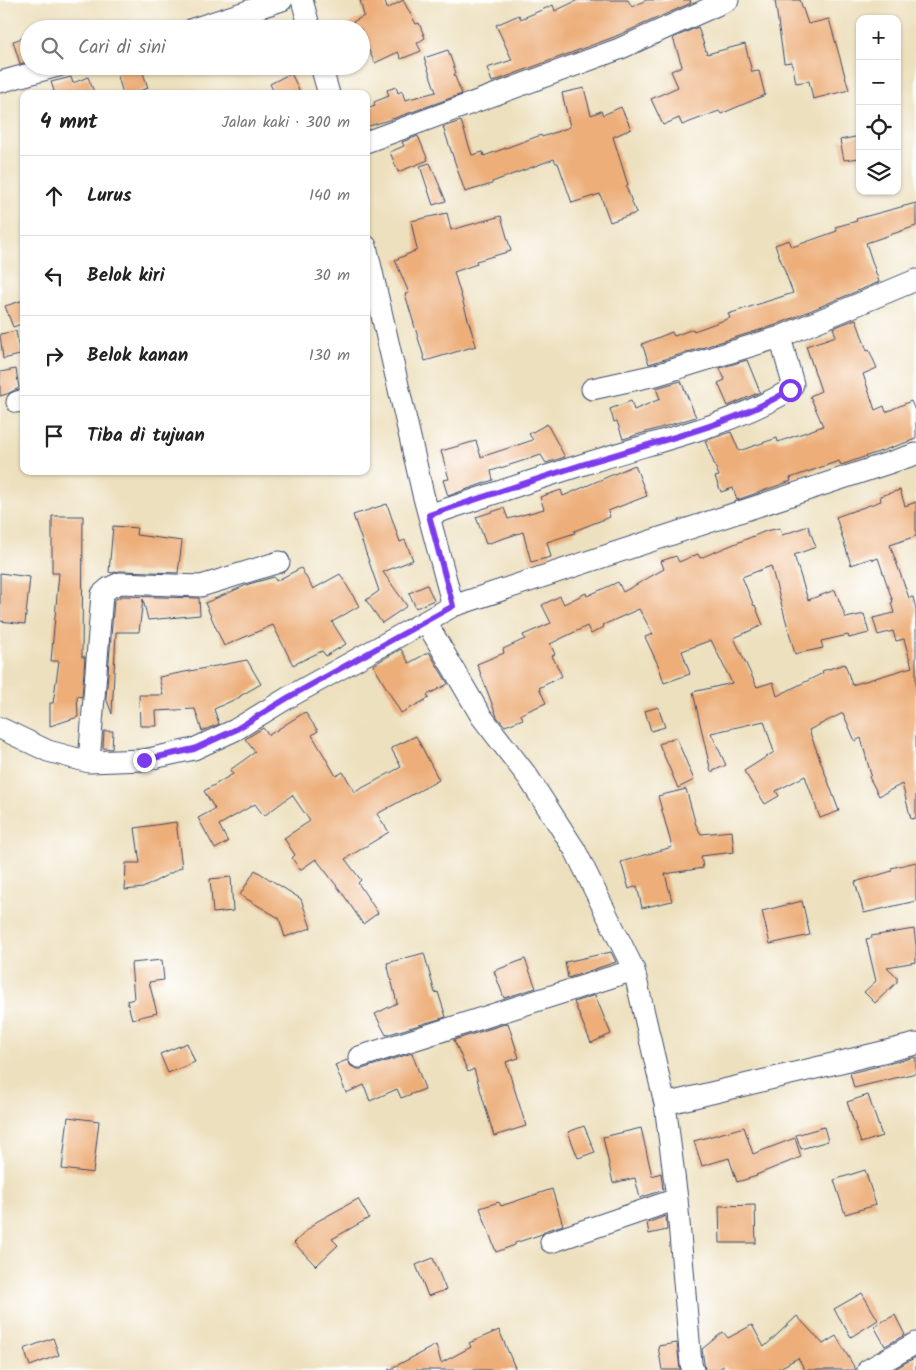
<!DOCTYPE html>
<html lang="id">
<head>
<meta charset="utf-8">
<style>
	:root { --surface:#fff; --page:#f2f2f2; --text:#222; --muted:#767676; --line:#e0e0e0 }
	body { margin:0; font-family:Kalam,sans-serif; background:var(--page); color:var(--text) }
	.controls { position:absolute; right:15px; top:15px; display:grid; overflow:hidden; border-radius:10px; box-shadow:0 1px 4px #0004 }
	.controls button { width:45px; height:45px; display:grid; place-items:center; padding:0; border:0; border-bottom:1px solid var(--line); background:var(--surface); color:var(--text); font:25px sans-serif }
	.stop { position:absolute; width:15px; height:15px; margin:-11px; border:4px solid #7c3aed; border-radius:50%; background:#fff }
	.stop.end { background:#7c3aed; border-color:#fff; box-shadow:0 1px 5px #0008 }
	.list { margin:0; padding:0; list-style:none }
	h2 { display:flex; justify-content:space-between; align-items:center; height:65px; margin:0; padding:0 20px; font-size:21px }
	h2 small { font-size:16px; font-weight:400; color:var(--muted) }
	.list li { display:grid; grid-template-columns:32px 1fr auto; gap:15px; align-items:center; box-sizing:border-box; height:80px; padding:0 20px; border-top:1px solid var(--line) }
	.list b { display:block; font-size:19px; white-space:nowrap }
	.list em { font-size:16px; font-style:normal; color:var(--muted) }
	.icon { flex:none; width:28px; height:28px; fill:none; stroke:currentColor; stroke-width:2; stroke-linecap:round; stroke-linejoin:round }
	.map { position:relative; flex:none; width:916px; height:1370px; overflow:hidden }
	.search { position:absolute; background:var(--surface); box-shadow:0 1px 4px #0004; left:20px; top:20px; width:350px; height:55px; display:flex; align-items:center; gap:12px; box-sizing:border-box; padding:0 18px; border-radius:28px; color:var(--muted); font-size:19px }
	.panel { position:absolute; background:var(--surface); box-shadow:0 1px 4px #0004; left:20px; top:90px; width:350px; height:385px; border-radius:10px }
	.map>svg:first-child { display:block }
	.building { fill:#edae79 }
	.lines { fill:none; stroke-linecap:round; stroke-linejoin:round }
	.minor-casing { stroke:#3a4a6c; stroke-width:23 }
	.minor { stroke:#fff; stroke-width:21 }
	.route { stroke:#7c3aed; stroke-width:6 }
</style>
</head>
<body>
<div class="map">
<svg width="916" height="1370" viewBox="0 0 916 1370">
	<rect width="100%" height="100%" fill="#fff"/>
	<filter id="ink" filterUnits="userSpaceOnUse"><feTurbulence type="fractalNoise" baseFrequency=".02" numOctaves="2"/><feDisplacementMap in="SourceGraphic" scale="10" xChannelSelector="R" yChannelSelector="G"/><feConvolveMatrix kernelMatrix="1 2 1 2 8 2 1 2 1" color-interpolation-filters="sRGB"/></filter>
	<filter id="wash" filterUnits="userSpaceOnUse"><feTurbulence type="fractalNoise" baseFrequency=".0096" numOctaves="4" result="noise"/><feDisplacementMap in="SourceGraphic" scale="20" xChannelSelector="R" yChannelSelector="G"/><feGaussianBlur stdDeviation="1.12" result="paint"/><feColorMatrix in="noise" values="0 0 0 0 0 0 0 0 0 0 0 0 0 0 0 0 0 1.4 0 .05"/><feComposite in="paint" operator="in"/></filter>
	<g filter="url(#wash)">
		<rect width="100%" height="100%" fill="#ede0be"/>
		<g id="blocks">
			<path class="building" d="M360,0H385L387,9L403,0L416,24L419,23L425,38L417,43L421,51L401,59L398,52L375,63L366,45L361,47V29H339L364,16Z
				M578,0H628L632,7L646,0H690L691,3L614,37L492,82L487,68L512,60L496,25L519,15L521,19L553,5L555,11Z
				M775,0H800L808,24L829,19L849,90L813,99L809,81L796,83L792,62L784,63Z
				M698,27L707,54L745,44L752,72L759,71L765,95L721,114L719,111L682,125L679,118L663,125L651,99L678,87L671,71L682,66L673,38Z
				M29,36V61L20,64L13,41Z
				M448,50L456,73L454,74L462,94L395,118L366,127V109L375,106L374,102L389,96L387,90L396,87L398,93L402,91L405,100L436,92L424,58Z
				M115,66H141L148,88L131,94H123Z
				M291,73L301,94H275L270,84Z
				M71,77L73,83L88,77L95,94H49L54,91L51,82Z
				M584,88L591,115L601,111L603,115L621,107L631,129L613,137L628,185L626,186L636,213L610,222L600,194L572,203L558,163H556L554,159L492,182V184L465,192L443,127L461,121L472,155L483,152L484,156L541,135L542,137L570,127L562,93Z
				M418,136L428,160L398,172L390,152L404,146L402,142Z
				M860,136V158L844,160L840,140Z
				M430,163L446,201L433,205L420,166Z
				M916,203V226L866,243L879,282L776,325L649,364L642,344L672,332L674,336L693,329L694,331L730,318L728,314L793,293L775,245L789,240L792,247L837,231L835,227L857,221L856,219Z
				M447,213L451,230L501,216L511,251L476,261L477,264L454,272L476,346L425,361L405,294L409,293L395,260L417,250L411,221Z
				M24,300V323L13,327L5,306Z
				M856,319L867,351L869,350L877,368L863,374L875,410L884,406L886,412L911,401L916,413V439L841,465L839,461L790,478L791,481L737,500L733,488L721,492L715,477L719,476L705,441L731,432L739,451L777,438L778,442L823,426L810,396L821,391L806,346L836,336L833,328Z
				M16,331L20,355L3,359L0,334Z
				M747,360L760,392L728,406L718,383L725,380L720,368Z
				M16,369L19,388L7,394L0,396V372Z
				M681,381L696,417L623,439L617,421L614,422L610,409L631,401L634,410L660,399L656,388Z
				M547,424L565,457L546,463L541,455L491,471L493,480L448,496L443,480L449,479L441,451L476,441L481,457L533,440L529,434Z
				M635,465L647,496L608,511L610,517L574,531L575,533L547,542L551,557L531,562L523,532L486,544L476,517L504,508L508,519L544,509L540,497L561,490L563,496Z
				M900,490L905,506L916,502V536L890,545L909,598L913,597L916,609V818L911,819L902,784L879,796L869,777L871,775L861,738L855,741L843,713L809,730L839,811L820,818L805,776L776,791L779,796L765,804L744,771L774,752L764,721L711,733L726,765L711,772L693,692L732,683L711,640L682,651L690,674L664,683L659,667L645,637L653,634L639,609L603,625L604,627L591,634L587,626L550,644L555,654L552,656L562,676L539,688L546,703L521,714L523,719L505,726L497,717L477,664L504,653L503,649L525,639L523,635L551,623L542,605L560,596L564,604L586,593L587,596L618,582L623,592L664,569L661,561L676,556L679,562L698,554L700,558L766,531L780,528L782,535L808,526L816,547L794,555L808,600L835,590L846,618L864,614L869,633L849,638L848,635L821,641L823,648L795,654L771,566L742,577L754,606L755,605L763,625L734,638L757,687L773,682L777,696L823,673L822,671L845,664L852,685L912,667L904,639L896,641L893,631L878,635L873,618L894,613L891,603L893,602L878,558L873,560L872,558L851,565L836,517L881,501L880,496Z
				M387,504L400,542L405,540L413,560L383,572L407,606L382,623L366,600L379,591L353,515Z
				M52,516H83L82,657H85L82,697L77,696L78,717L50,726V703H53L59,661H51L59,573H52Z
				M113,526L137,528L136,535L182,541L178,573L120,571L112,573L109,572Z
				M301,568L313,589L340,574L359,606L332,622L346,644L326,656L322,651L293,665L273,625L224,646L205,603L249,584L274,577L276,581Z
				M0,573L30,577L25,624L0,621Z
				M427,585L434,600L416,608L409,593Z
				M122,596L199,598L200,615L148,620L143,599L139,632H116L112,714L106,698L114,600Z
				M401,649L409,663L429,652L448,684L427,695L429,698L401,713L373,665Z
				M247,660L261,684L240,696V697L214,709L219,724L202,731L195,709L156,711L157,726H140L139,695H163L159,677Z
				M658,707L665,727L651,731L645,711Z
				M305,712L318,731L312,735L336,776L343,772L355,792L401,767L391,748L416,736L439,780L377,814L389,832L345,859L361,880L358,883L378,913L363,924L343,894L316,859L300,870L292,858L295,855L284,838L310,821L292,795L264,816L255,804L219,825L228,842L215,849L198,818L215,809L204,791L233,774L230,770L255,752L245,739L263,728L269,735Z
				M104,731H113L112,749L103,748Z
				M676,737L694,780L678,788L659,744Z
				M686,789L696,825L701,834L732,831L734,852L701,856L703,868L665,874L672,901L642,908L637,886L629,889L621,862L672,847L658,796Z
				M176,822L182,867L143,888L125,890L126,863H140L135,828Z
				M916,862V901L864,913L855,882L892,871L891,868Z
				M255,870L301,899L311,928L285,937L279,918L240,895Z
				M231,877L233,911L213,913L210,879Z
				M802,901L810,935L770,944L762,911Z
				M914,929L916,945V962L887,967L897,977V982L875,1003L864,992L876,981L866,939L872,938L871,936Z
				M611,952L616,962L568,978L565,962Z
				M424,953L435,993L438,992L446,1017L386,1035L375,1014L397,1003L387,963Z
				M525,959L536,988L504,998L494,971Z
				M162,960L164,980L149,982L157,1013L132,1019L127,1001L134,999L131,963Z
				M595,995L611,1034L591,1043L574,1002Z
				M508,1023L519,1058L506,1062L526,1126L494,1136L474,1069L468,1072L454,1040Z
				M187,1043L195,1062L168,1073L160,1054Z
				M412,1053L425,1089L401,1098L397,1089L370,1101L364,1085L346,1093L335,1065L347,1060L351,1066L357,1069H362Z
				M916,1057V1073L854,1088L850,1073Z
				M868,1095L882,1136L861,1143L847,1102Z
				M68,1117L99,1121L93,1173L62,1169Z
				M584,1126L595,1152L578,1158L568,1132Z
				M744,1127L753,1154L795,1138L801,1157L756,1175L757,1176L737,1182L729,1158L702,1166L694,1141Z
				M824,1127L828,1141L801,1149L796,1135Z
				M641,1128L652,1176L661,1173L663,1190L640,1198L635,1178L613,1183L603,1137Z
				M865,1170L876,1205L845,1214L834,1180Z
				M552,1189L563,1225L547,1230L542,1234L515,1243V1245L496,1252L480,1208L499,1202L501,1206Z
				M358,1199L369,1218L332,1239L338,1245L316,1266L294,1243L316,1222Z
				M755,1205L756,1243H720L719,1206Z
				M666,1216L667,1230L649,1234L647,1223Z
				M433,1258L446,1290L428,1296L416,1265Z
				M862,1293L878,1320L851,1337L834,1309Z
				M895,1315L905,1335L885,1346L874,1326Z
				M797,1316L823,1344L836,1336L856,1370H805L798,1358L776,1370H728L724,1366L717,1370H705L702,1349L723,1332L728,1338L752,1325L764,1347Z
				M499,1330L516,1370H388L436,1345L441,1363L471,1347L469,1343Z
				M53,1338L59,1355L30,1366L24,1349Z
				M677,1343L680,1370H662L658,1346Z
				M916,1357V1370H897L896,1368Z"/>
		</g>
	</g>
	<g filter="url(#ink)">
		<use href="#blocks" fill-opacity="0" stroke="#3a4a6c" stroke-width="1"/>
		<g class="lines">
			<defs>
				<path id="minor" d="M302,0L310,29
					M193,29L282,0
					M321,66L329,94
					M0,82L58,66
					M366,142L619,49L728,0
					M366,246L423,494L453,606
					M592,389L656,375L780,337L916,280
					M17,402L24,400
					M429,515C484,497 539,478 594,461C660,440 730,426 790,390L793,384L780,337
					M426,622L481,716L528,777L575,850L634,970L665,1104L677,1199L691,1364L693,1370
					M0,728L48,751L89,762L144,760L194,749L235,730L289,697L453,606L916,454
					M89,762L102,594L109,588L120,583L201,586L279,562
					M359,1057L634,970
					M665,1104L916,1044
					M551,1242L677,1199
					M868,1370L916,1343"/>
			</defs>
			<use href="#minor" class="minor-casing"/>
			<use href="#minor" class="minor"/>
		</g>
	</g>
	<g class="lines" filter="url(#ink)">
		<path class="route" d="M144,760L194,749L235,730L289,697L453,606L429,515C484,497 539,478 594,461C660,440 730,426 790,390"/>
	</g>
</svg>
<div class="controls">
<button>+</button>
<button>−</button>
<button><svg class="icon" aria-label="locate" viewBox="0 0 24 24"><circle cx="12" cy="12" r="6"/><path d="M12 2v4M12 18v4M2 12h4M18 12h4"/></svg></button>
<button><svg class="icon" aria-label="layers" viewBox="0 0 24 24"><path d="M12 4l9 5-9 5-9-5zM3 14l9 5 9-5"/></svg></button>
</div>
<div class="stop" style="left:790px;top:390px"></div>
<div class="stop end" style="left:144px;top:760px"></div>
<div class="search"><svg class="icon" aria-label="search" viewBox="0 0 24 24"><circle cx="10" cy="10" r="6"/><path d="M15 15l6 6"/></svg>Cari di sini</div>
<section class="panel">
<h2>4 mnt<small>Jalan kaki · 300 m</small></h2>
<ul class="list">
<li><svg class="icon" aria-label="ahead" viewBox="0 0 24 24"><path d="M12 20V5M6 11l6-6 6 6"/></svg><div><b>Lurus</b></div><em>140 m</em></li>
<li><svg class="icon" aria-label="left" viewBox="0 0 24 24"><path d="M17 20v-9H6M10 6l-5 5 5 5"/></svg><div><b>Belok kiri</b></div><em>30 m</em></li>
<li><svg class="icon" aria-label="right" viewBox="0 0 24 24"><path d="M7 20v-9h11M14 6l5 5-5 5"/></svg><div><b>Belok kanan</b></div><em>130 m</em></li>
<li><svg class="icon" aria-label="arrive" viewBox="0 0 24 24"><path d="M6 21V4h12l-3 4 3 4H6"/></svg><div><b>Tiba di tujuan</b></div></li>
</ul>
</section>
</div>
</body>
</html>
